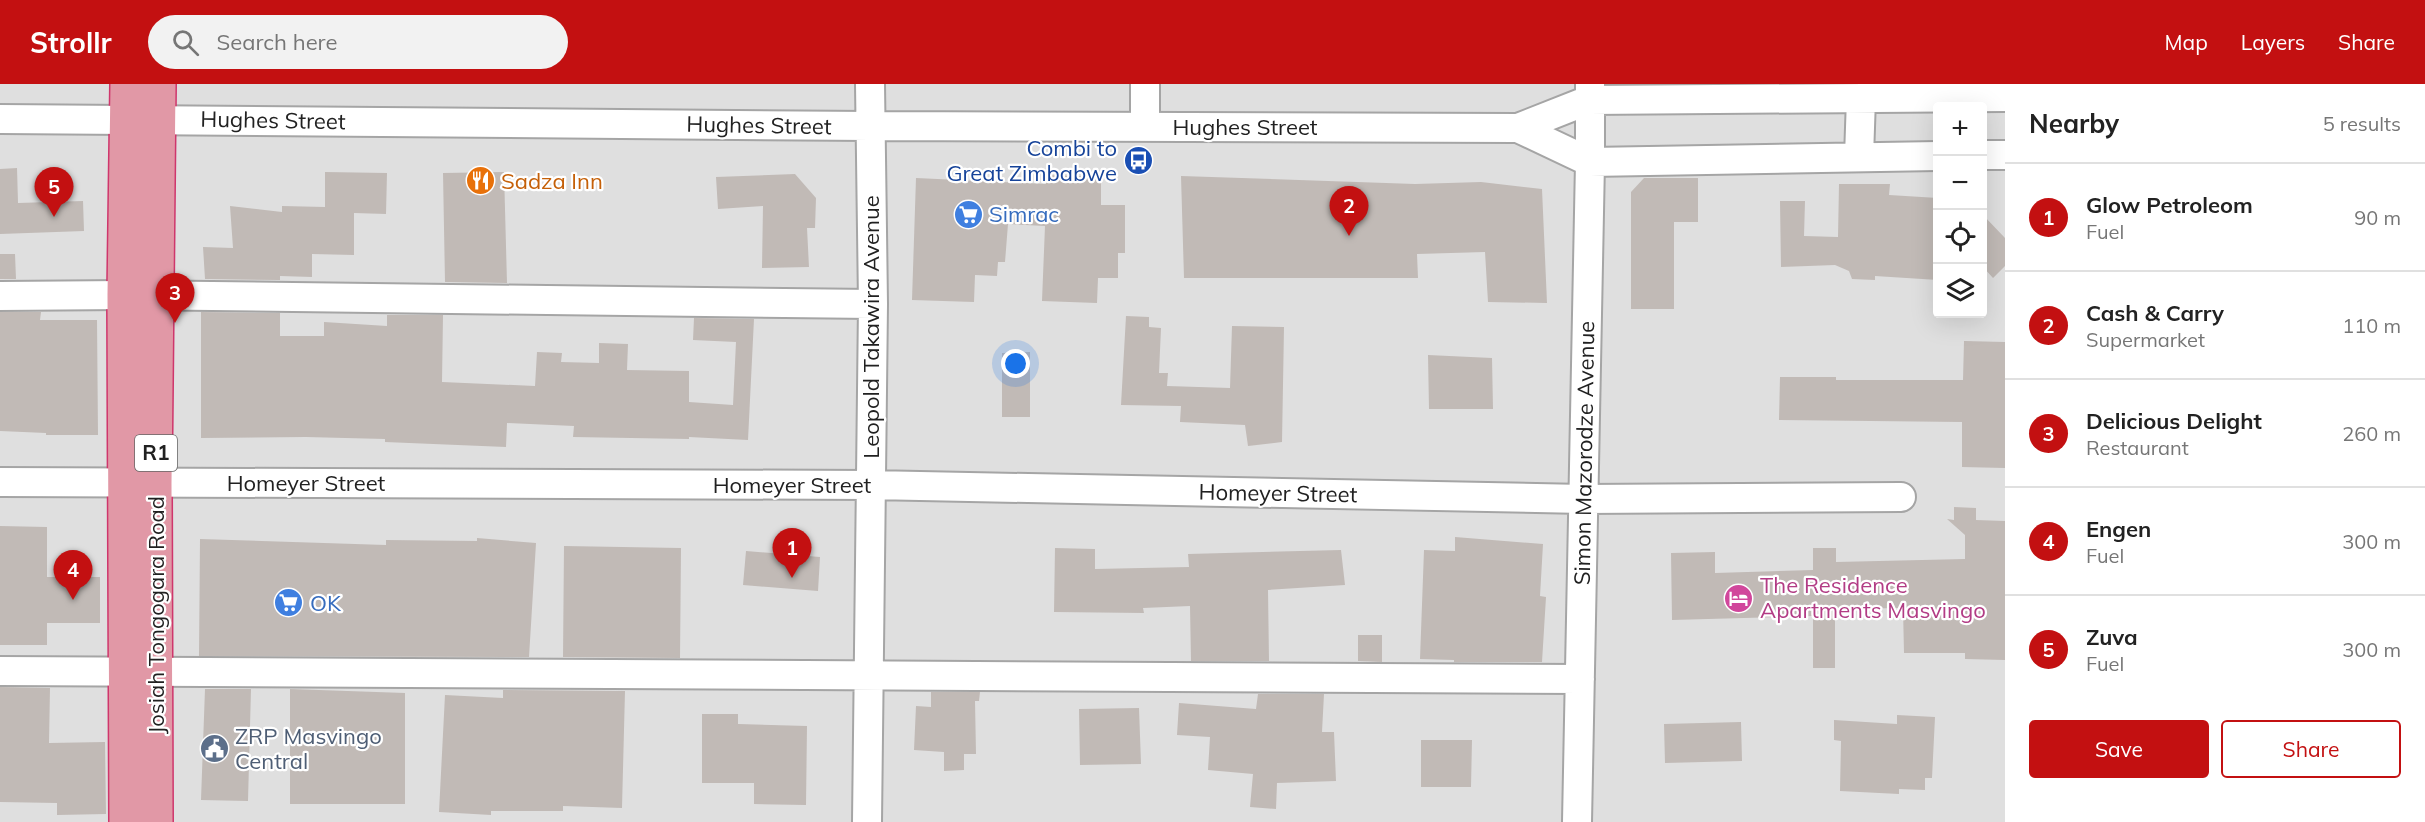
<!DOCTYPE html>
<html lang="en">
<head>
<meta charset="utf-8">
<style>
	:root { --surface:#fff; --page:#f2f2f2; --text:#222; --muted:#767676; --line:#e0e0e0; --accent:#c31011 }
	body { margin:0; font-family:Mulish,sans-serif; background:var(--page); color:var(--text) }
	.controls { position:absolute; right:18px; top:18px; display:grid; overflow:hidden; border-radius:6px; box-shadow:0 6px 24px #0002 }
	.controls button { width:54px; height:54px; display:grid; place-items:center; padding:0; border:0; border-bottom:2px solid var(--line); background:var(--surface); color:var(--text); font:30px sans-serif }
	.you { position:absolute; left:1016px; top:280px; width:21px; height:21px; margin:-15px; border:4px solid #fff; border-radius:50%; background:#1a73e8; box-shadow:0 0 0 9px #1a73e833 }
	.badge { display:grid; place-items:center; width:39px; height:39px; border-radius:50%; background:var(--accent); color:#fff; font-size:20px; font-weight:700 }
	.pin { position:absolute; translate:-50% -50px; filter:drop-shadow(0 2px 3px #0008) }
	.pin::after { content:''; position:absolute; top:32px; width:21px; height:18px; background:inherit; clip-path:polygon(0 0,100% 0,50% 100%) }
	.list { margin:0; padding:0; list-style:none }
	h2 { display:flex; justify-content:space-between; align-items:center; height:78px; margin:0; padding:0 24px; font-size:26px }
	h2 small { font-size:20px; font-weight:400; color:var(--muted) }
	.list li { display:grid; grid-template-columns:39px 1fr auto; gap:18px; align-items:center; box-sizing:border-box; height:108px; padding:0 24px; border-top:2px solid var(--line) }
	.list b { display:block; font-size:22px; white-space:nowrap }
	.list p { margin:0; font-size:20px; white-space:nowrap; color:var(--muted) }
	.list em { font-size:20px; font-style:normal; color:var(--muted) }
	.actions { display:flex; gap:12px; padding:18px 24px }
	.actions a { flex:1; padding:14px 0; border:2px solid var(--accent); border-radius:6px; text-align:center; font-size:21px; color:var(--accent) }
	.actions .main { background:var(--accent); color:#fff }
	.icon { flex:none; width:33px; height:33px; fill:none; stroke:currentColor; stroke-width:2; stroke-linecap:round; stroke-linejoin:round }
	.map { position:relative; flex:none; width:2005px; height:738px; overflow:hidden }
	header { display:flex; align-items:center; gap:36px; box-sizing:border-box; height:84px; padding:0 30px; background:var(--accent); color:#fff }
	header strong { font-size:28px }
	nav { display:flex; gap:33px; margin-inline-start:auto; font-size:21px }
	.search { width:420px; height:54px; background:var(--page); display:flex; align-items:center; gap:15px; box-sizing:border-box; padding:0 21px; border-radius:33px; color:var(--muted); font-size:22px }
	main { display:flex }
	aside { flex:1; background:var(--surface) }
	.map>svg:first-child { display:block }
	.residential { fill:#dfdfdf; fill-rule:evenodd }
	.building { fill:#c1bab6 }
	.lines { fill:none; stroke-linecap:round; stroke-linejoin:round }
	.minor-casing { stroke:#a5a5a5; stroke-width:32 }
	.highway-casing { stroke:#cf366c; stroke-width:36 }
	.minor { stroke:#fff; stroke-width:28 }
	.highway { stroke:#e198a6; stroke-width:33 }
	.labels { text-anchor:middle; stroke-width:4.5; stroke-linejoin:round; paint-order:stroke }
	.shield { fill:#fff; stroke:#646464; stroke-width:1.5 }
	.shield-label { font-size:21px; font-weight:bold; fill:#212121 }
	.street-label { font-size:22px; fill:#212121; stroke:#fff }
	.transit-label { font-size:22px; fill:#164399; stroke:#fff; text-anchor:end }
	.food-label { font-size:22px; fill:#c56008; stroke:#fff; text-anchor:start }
	.shop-label { font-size:22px; fill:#366cbe; stroke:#fff; text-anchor:start }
	.hotel-label { font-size:22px; fill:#b23c85; stroke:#fff; text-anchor:start }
	.service-label { font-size:22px; fill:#4e5e75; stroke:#fff; text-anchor:start }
</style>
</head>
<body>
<header>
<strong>Strollr</strong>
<div class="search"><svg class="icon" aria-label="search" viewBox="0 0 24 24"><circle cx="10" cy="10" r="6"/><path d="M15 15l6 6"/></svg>Search here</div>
<nav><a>Map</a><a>Layers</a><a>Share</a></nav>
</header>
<main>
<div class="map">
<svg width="2005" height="738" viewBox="0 0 2005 738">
	<rect width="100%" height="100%" fill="#f1eee9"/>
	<path class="residential" d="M0,0H2005V738H0ZM1938,22H1982V230H1938Z"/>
	<path class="building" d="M17,84L18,119L83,117L84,147L0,150V85Z
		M325,88L387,89L386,130L354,129V171L312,170V193L280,192V196L205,195L203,163L233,164L230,122L282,128V122L325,123Z
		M504,88L507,199L445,198L443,89Z
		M795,90L816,114L815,144H807L809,183L762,184L763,122L718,125L716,93Z
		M1046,91L1101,93V121H1125V169H1118V194H1098L1097,219L1042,217L1045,142L1008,140L1005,178H998L997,192L975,191L974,218L912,216L916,94L1046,100Z
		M1181,92L1415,100L1481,98L1542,105L1547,219L1488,218L1485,168L1417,170L1418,194H1184Z
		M1644,94H1698V138H1674V225H1631V108Z
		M1839,100H1890L1889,111L1938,114V196L1875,192V196L1852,195L1849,187L1835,181L1781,183L1780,117H1805L1804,152L1838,153Z
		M1983,131L2005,154V182L1993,194L1983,183Z
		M0,170H15L16,195H0Z
		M0,228H41L40,236H97L98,351H46V349L0,347Z
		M201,228L280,229V252H324V238L387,242V231H443L442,298L535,302L537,268L562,269L561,278L599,279V259L628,260L627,286L689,287V318L733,321L736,258L693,256L694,234L754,235L748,356L689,353V355L573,353L574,342L507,339L506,363L385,358V355L306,353L201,354Z
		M1126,232L1149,233V243L1161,244L1159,289H1168L1167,302L1230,304L1232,242L1284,243L1282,358L1248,362L1245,341L1180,338L1181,322L1121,321Z
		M1964,257L2005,258V384L1962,383V338L1779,336L1780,293H1836V296H1963Z
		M1030,268V333H1002V269Z
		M1428,271L1492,274L1493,325H1429Z
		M1954,423L1976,424V436L2005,437V576L1965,575V569H1904L1903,524L1835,525V584H1813V532L1672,536L1671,469L1715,468V489L1813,486V464H1836V478L1965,475V451L1947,435L1954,436Z
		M0,442L47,443V493H100V539H47V561H0Z
		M1455,453L1543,460L1540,512L1546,513L1542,578H1454V576L1420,575L1424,466L1455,467Z
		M477,454L536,459L529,573L199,572L200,455L386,461V456L477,457Z
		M564,462L681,464L680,574L563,573Z
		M1055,464L1095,465V485L1189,483L1188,470L1341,466L1345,501L1268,506L1269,577H1191L1190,522L1143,524L1144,529L1054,528Z
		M746,467L820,473L818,507L743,501Z
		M1358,551H1382V578L1358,577Z
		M0,603L50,604L49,659L105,658L106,730L57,731V719L0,718Z
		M205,605H251L248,717L201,716Z
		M290,605L405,609V720H290Z
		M503,606L625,607L622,724L563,722V727H491V731L439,728L445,611L503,614Z
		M931,608H980L979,617H975L976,670H964V686L944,687V668L914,666L916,622L931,623Z
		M1258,610H1324L1322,648H1334L1336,697L1277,699L1276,725L1250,723L1253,690L1208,686L1210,653L1177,651L1179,619L1256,625Z
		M1139,624L1141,680L1080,681L1079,625Z
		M702,630H738V640L807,642L806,721L754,720V699H702Z
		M1897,631L1935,633L1932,694H1925V706L1899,705V710L1840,707L1841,657L1834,656V636L1897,640Z
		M1741,638L1742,677L1665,679L1664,640Z
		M1421,656H1472L1471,703H1421Z"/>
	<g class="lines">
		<defs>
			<path id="minor" d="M0,35L870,42L1518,44L1589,16L2005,13
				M1145,43V0
				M1518,44L1590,78L1938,72
				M1982,71H2005
				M1859,73L1861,14
				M0,212L124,211L873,220
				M0,398L871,401L1584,415L1901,413
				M0,587L1580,595
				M867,738L873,220L870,0
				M1577,738L1590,78V0"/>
			<path id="highway" d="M126,738L124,211L127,0
				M156,738L155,399L159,0"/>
		</defs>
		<use href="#minor" class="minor-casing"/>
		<use href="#highway" class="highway-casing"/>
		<use href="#minor" class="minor"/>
		<use href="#highway" class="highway"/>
	</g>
	<defs>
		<symbol id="bus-disc" viewBox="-11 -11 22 22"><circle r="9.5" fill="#1a4fb4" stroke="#fff"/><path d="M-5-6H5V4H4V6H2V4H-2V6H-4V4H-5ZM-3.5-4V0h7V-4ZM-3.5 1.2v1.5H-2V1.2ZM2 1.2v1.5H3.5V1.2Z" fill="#fff"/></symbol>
		<symbol id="restaurant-disc" viewBox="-11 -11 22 22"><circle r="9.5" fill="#e8710a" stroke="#fff"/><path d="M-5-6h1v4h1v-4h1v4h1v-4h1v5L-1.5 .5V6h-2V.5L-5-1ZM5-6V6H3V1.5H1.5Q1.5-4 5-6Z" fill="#fff"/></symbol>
		<symbol id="supermarket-disc" viewBox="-11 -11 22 22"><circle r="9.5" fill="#3f7fe0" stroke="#fff"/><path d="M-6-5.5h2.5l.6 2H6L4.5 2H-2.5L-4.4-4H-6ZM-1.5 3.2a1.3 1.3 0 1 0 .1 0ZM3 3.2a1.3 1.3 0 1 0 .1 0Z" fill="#fff"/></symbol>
		<symbol id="hotel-disc" viewBox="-11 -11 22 22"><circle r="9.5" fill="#d1479c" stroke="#fff"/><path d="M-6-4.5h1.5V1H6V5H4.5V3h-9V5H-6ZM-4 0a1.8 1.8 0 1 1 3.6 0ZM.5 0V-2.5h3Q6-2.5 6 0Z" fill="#fff"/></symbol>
		<symbol id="civic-disc" viewBox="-11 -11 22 22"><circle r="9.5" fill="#5c6f8a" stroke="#fff"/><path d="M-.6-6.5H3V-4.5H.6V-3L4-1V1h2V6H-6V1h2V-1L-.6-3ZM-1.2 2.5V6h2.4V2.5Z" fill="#fff"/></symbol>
	</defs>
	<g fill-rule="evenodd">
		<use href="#bus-disc" x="1122" y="60" width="33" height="33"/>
		<use href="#restaurant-disc" x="464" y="80" width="33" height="33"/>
		<use href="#supermarket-disc" x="952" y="114" width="33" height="33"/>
		<use href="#hotel-disc" x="1722" y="498" width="33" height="33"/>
		<use href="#supermarket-disc" x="272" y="502" width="33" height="33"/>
		<use href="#civic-disc" x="198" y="648" width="33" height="33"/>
	</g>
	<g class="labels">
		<rect class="shield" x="135" y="351" width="42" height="36" rx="4.5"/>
		<g class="shield-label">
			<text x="156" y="376">R1</text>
		</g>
		<g class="street-label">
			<text transform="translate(273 36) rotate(1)" y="8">Hughes Street</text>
			<text transform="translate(759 41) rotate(1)" y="8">Hughes Street</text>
			<text x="1245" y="51">Hughes Street</text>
			<text transform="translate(871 243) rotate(-90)" y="8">Leopold Takawira Avenue</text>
			<text transform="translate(1584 369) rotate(-89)" y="8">Simon Mazorodze Avenue</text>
			<text x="306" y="407">Homeyer Street</text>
			<text x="792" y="409">Homeyer Street</text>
			<text transform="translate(1278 409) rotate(1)" y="8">Homeyer Street</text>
			<text transform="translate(156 531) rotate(-90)" y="8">Josiah Tongogara Road</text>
		</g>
		<g class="transit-label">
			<text x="1117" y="72">Combi to<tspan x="1117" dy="25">Great Zimbabwe</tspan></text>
		</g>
		<g class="food-label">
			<text x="501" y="105">Sadza Inn</text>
		</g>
		<g class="shop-label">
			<text x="989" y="138">Simrac</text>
			<text x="310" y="527">OK</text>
		</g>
		<g class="hotel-label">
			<text x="1760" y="509">The Residence<tspan x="1760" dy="25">Apartments Masvingo</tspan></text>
		</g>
		<g class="service-label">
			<text x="235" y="660">ZRP Masvingo<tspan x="235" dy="25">Central</tspan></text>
		</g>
	</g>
</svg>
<div class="controls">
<button>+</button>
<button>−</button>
<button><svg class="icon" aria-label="locate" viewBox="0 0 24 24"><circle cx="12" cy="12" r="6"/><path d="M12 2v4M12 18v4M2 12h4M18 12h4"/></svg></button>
<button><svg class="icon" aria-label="layers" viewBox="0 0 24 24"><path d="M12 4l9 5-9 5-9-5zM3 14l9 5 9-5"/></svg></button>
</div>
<div class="you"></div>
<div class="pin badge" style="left:792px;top:494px">1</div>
<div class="pin badge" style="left:1349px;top:152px">2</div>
<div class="pin badge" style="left:175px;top:239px">3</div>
<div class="pin badge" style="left:73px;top:516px">4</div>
<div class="pin badge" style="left:54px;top:133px">5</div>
</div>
<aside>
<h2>Nearby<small>5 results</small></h2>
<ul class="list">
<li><span class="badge">1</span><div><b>Glow Petroleom</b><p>Fuel</p></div><em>90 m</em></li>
<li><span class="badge">2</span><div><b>Cash &amp; Carry</b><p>Supermarket</p></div><em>110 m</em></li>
<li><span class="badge">3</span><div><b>Delicious Delight</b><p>Restaurant</p></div><em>260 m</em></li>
<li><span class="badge">4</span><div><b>Engen</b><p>Fuel</p></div><em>300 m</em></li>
<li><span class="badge">5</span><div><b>Zuva</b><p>Fuel</p></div><em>300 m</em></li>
</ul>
<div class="actions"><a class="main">Save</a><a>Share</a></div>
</aside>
</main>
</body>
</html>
